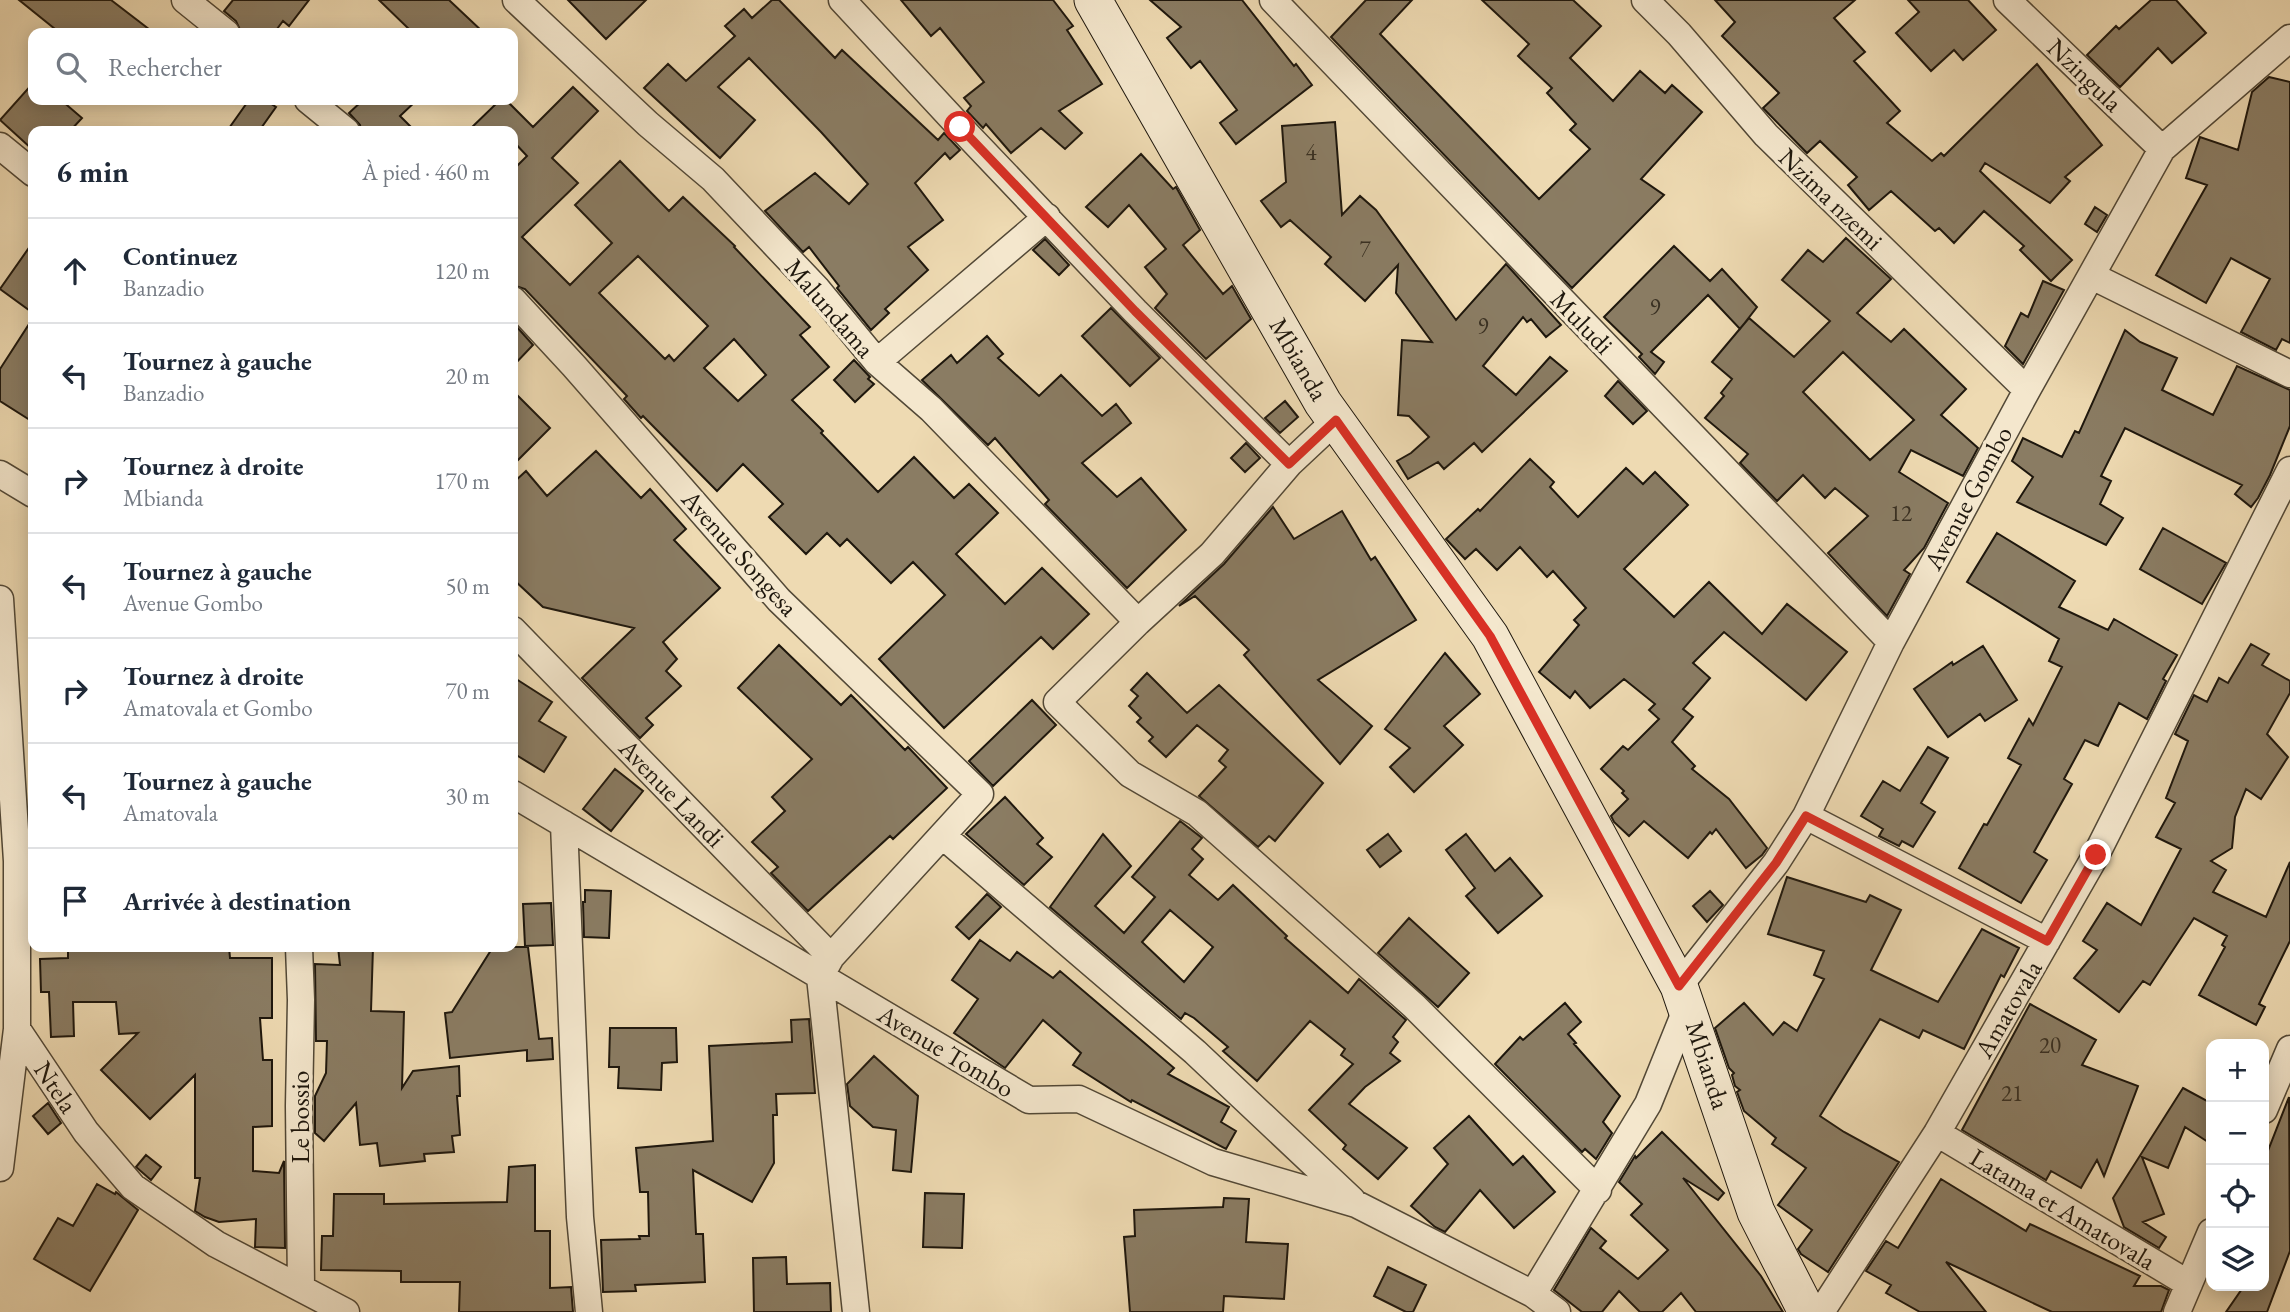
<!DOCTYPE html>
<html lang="fr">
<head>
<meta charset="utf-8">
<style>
	:root { --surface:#fff; --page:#f6f6f7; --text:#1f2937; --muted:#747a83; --line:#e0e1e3 }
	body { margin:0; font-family:"EB Garamond",serif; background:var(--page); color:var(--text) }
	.controls { position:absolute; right:21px; bottom:21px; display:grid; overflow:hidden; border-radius:14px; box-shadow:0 4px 18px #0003 }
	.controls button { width:63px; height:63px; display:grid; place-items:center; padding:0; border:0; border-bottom:2px solid var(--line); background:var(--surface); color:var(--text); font:35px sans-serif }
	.stop { position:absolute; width:21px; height:21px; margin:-16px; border:5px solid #d93025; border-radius:50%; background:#fff }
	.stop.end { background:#d93025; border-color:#fff; box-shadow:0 2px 7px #0008 }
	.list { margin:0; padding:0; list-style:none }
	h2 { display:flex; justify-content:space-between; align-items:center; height:91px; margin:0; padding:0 28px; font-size:30px }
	h2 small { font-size:23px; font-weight:400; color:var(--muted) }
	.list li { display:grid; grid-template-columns:46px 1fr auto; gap:21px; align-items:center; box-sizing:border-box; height:105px; padding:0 28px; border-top:2px solid var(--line) }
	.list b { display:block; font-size:26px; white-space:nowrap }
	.list p { margin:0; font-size:23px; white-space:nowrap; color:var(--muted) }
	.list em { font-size:23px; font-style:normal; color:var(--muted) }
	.icon { flex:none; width:38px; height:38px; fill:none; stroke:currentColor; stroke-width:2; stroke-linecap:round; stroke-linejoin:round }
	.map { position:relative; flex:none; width:2290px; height:1312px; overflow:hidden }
	.search { position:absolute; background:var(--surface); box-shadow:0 4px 18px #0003; left:28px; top:28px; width:490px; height:77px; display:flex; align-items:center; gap:18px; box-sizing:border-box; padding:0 24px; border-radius:14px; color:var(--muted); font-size:26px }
	.panel { position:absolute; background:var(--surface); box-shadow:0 4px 18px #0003; left:28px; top:126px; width:490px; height:826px; border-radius:14px }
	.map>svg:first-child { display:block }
	.building { fill:#8a7c63; stroke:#1e170d; stroke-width:2; fill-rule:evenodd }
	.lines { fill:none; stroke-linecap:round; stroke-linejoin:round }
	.street-casing { stroke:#524836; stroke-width:29 }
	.secondary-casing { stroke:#1e170d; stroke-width:39 }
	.street { stroke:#f4e7cd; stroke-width:26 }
	.secondary { stroke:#f4e7cd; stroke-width:37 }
	.route { stroke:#d93025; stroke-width:9 }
	.labels { text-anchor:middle; stroke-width:7; stroke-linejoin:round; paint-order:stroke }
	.number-label { font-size:23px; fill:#393022 }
	.street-label { font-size:26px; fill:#1e170d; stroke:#f4e7cd }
</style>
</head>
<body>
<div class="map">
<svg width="2290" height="1312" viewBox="0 0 2290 1312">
	<rect width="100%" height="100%" fill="#eedab2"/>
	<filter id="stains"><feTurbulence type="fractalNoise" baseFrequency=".00286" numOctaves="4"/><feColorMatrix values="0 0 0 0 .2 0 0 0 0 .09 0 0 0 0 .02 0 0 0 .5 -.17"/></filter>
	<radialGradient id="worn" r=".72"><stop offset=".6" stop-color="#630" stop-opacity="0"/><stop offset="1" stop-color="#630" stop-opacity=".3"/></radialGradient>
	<path class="building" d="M19,0H111L154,33H60Z
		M233,0H309L289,26L283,21L274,33L241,32L236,21L224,11Z
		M379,0H449L484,33H413Z
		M568,0H646L606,39Z
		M772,0H779L835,58L842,50L938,140L944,133L960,150L950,159L945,153L915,183L943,220L908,247L928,270L885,309L889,313L871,330L837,288L839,286L809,247L803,252L765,211L815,173L849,204L868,184L821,132L749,58L718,87L755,120L720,158L644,88L668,64L686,81L735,36L725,26L744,9L752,18Z
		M901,0H1053L1073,26L1067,30L1102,84L1059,111L1082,133L1065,149L1041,128L1011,153L986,124L983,128L967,111L971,106L964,98L984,82L940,28L931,36Z
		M1150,0H1242L1294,66L1296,64L1312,85L1236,144L1220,123L1237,110L1200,61L1191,68L1167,38L1181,27Z
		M1366,0H1412L1380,34L1539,199L1590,149L1570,130L1576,124L1547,93L1552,88L1518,56L1529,44L1482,0H1573L1601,26L1570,58L1613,101L1640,71L1665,93L1672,85L1702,112L1641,179L1664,195L1572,288L1331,37Z
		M1715,0H1855L1834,18L1865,52L1854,61L1900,111L1887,123L1932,161L1941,153L1944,156L2037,64L2102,145L2065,177L2070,181L2050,203L1985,163L1980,171L2072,260L2051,281L2020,250L2024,246L1984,211L1954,243L1939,228L1935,231L1891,191L1869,210L1848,185L1857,177L1820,141L1807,153L1763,108L1779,93L1722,36L1735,22Z
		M1908,0H1968L1996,30L1963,60L1954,50L1931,71L1896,33L1919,12Z
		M2151,0H2176L2206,33L2172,63L2158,48L2120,87L2087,55L2116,26L2119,29Z
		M2269,77L2290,82V343L2282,339L2276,350L2241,332L2270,279L2231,258L2206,303L2156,275L2207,185L2186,178L2200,137L2238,150L2252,92Z
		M33,83V100H61L82,118L70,131H33V150L0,120Z
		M573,87L598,111L552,158L578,183L522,237L570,285L612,243L575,205L620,161L669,211L683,197L735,246L734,247L810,327L800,335L829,367L792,400L823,431L821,433L878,492L914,457L954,498L969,484L998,513L956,554L1005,604L1042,568L1089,614L1053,649L1041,637L944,728L879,659L945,595L913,562L891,583L847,539L840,546L827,533L806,554L769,517L783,504L743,464L717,491L643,416L641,418L624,399L627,396L525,289L513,285V170L527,156L513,141V131H468L500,100H506L533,127ZM638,256L708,326L674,361L669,355L665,359L599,293ZM734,339L766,375L738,401L704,368Z
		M249,100H265L276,107L259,131H227Z
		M363,100H417L400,116L415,131H361L360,125L349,113Z
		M1335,122L1342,215L1360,196L1376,210L1456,320L1506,264L1561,325L1546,337L1531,319L1527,322L1523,317L1483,366L1516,395L1550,357L1567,371L1482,452L1474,443L1444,469L1438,462L1408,479L1397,461L1411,453L1429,437L1409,416L1398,415L1402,340L1432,342L1396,293L1398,265L1365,301L1325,264L1331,257L1290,220L1281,227L1261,201L1286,182L1282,126Z
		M1141,154L1173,189L1176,187L1200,230L1183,245L1223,294L1232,286L1251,319L1206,359L1155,308L1167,294L1145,267L1166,249L1129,205L1108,227L1086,207Z
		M2095,207L2107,215L2097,232L2085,224Z
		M1846,238L1891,279L1857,313L1891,342L1904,329L1966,389L1941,415L1978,448L1963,476L1911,450L1899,472L1948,503L1924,548L1904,570L1910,574L1887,616L1828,553L1868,516L1835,488L1825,498L1803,475L1777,501L1740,463L1748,454L1705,418L1724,396L1721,393L1732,379L1712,362L1749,318L1794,357L1830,321L1782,280L1808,250L1823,262ZM1843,352L1914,420L1870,460L1803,392Z
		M1045,239L1069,265L1059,275L1033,250Z
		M33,242V313L0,289Z
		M1674,246L1710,281L1722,269L1757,307L1740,329L1708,295L1651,352L1664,362L1655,374L1639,357L1642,354L1604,317Z
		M2043,281L2064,290L2023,364L2005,346L2021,313L2028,317Z
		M1111,308L1160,358L1130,386L1082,336Z
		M33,318V422L0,401V369Z
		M516,326L533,345L513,366V329Z
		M2125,330L2140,342L2177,358L2162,390L2213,415L2237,366L2290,390V426L2270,475L2258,498L2251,507L2235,494L2242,485L2125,428L2101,476L2111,481L2100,504L2123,518L2106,545L2017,502L2033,477L2012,461L2023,438L2062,457L2075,431L2079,433Z
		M987,336L1003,354L998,358L1039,396L1061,375L1102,416L1116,404L1131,423L1082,463L1117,497L1141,478L1186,530L1127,588L1045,504L1049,500L995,438L988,445L922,380L951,355L957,363Z
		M854,360L870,377L868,379L874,384L855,402L834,380Z
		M1618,381L1647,411L1633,424L1605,396Z
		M513,391L550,428L513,465Z
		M1285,401L1298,417L1280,433L1265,418Z
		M1246,443L1260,458L1245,472L1231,458Z
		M596,451L641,498L650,489L686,529L674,540L720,588L663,642L677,659L666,671L681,686L646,718L653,725L640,738L582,678L634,628L543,607L513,579V483L526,471L547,496Z
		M1530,459L1554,482L1550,487L1578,517L1626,468L1643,484L1655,472L1688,505L1624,569L1674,617L1709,582L1762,634L1787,604L1847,652L1806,700L1724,632L1693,663L1710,678L1683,709L1693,717L1672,742L1695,766L1692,769L1729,799L1767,848L1762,855L1746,868L1716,829L1712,834L1710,832L1688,858L1644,821L1629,836L1614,822L1611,816L1628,799L1622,793L1624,791L1601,769L1623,746L1628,750L1659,719L1649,710L1655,704L1624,679L1590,708L1575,691L1570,698L1539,672L1579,625L1574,620L1586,608L1553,571L1547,577L1520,547L1497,570L1476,549L1465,559L1446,539L1478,509L1480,511Z
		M1273,507L1294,539L1342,511L1371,560L1375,557L1416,620L1318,680L1372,726L1340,764L1244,655L1249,650L1195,596L1179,606L1224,564Z
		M2163,528L2226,563L2202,604L2140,569Z
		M1997,533L2075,581L2059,607L2108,630L2114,619L2177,655L2163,679L2166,681L2147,719L2119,703L2098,746L2085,740L2064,779L2072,784L2034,852L2047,860L2021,903L1959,868L1984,824L1987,825L2021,765L2008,758L2029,719L2033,725L2062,667L2049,661L2059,639L1967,582Z
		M2251,644L2269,654L2262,665L2290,681V693L2267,734L2288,757L2261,799L2246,789L2235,817L2232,848L2211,861L2226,870L2213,892L2266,917L2290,862V941L2259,1004L2265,1007L2256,1025L2199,995L2225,947L2222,945L2227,936L2194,918L2150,985L2143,981L2119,1012L2074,978L2097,950L2083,941L2107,903L2141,925L2181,849L2156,837L2175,803L2166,798L2188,741L2175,734L2194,695L2207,702L2219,678L2228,683Z
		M779,645L841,705L851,695L905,750L908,747L947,788L893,839L890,836L808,911L771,873L778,867L752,842L785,811L772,797L812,759L738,688Z
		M1983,646L2017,700L1985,721L1980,714L1948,737L1914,689L1952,662L1953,665Z
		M1445,653L1480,694L1444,726L1463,745L1414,792L1390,767L1410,748L1385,729Z
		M1147,673L1187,713L1219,685L1323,783L1275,841L1269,836L1258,847L1199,796L1226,767L1219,761L1228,750L1197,725L1166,757L1149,741L1153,737L1137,722L1141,718L1129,706L1138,696L1131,690Z
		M513,677L552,702L539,721L566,737L544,772L513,753Z
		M1032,700L1056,725L993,786L969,761Z
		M1928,747L1948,758L1921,803L1935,812L1913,847L1902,841L1899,846L1879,836L1883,829L1861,816L1883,781L1900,791Z
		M615,769L643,791L611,831L583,809Z
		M1005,797L1043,838L1037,844L1052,857L1024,885L966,834Z
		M1180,821L1202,838L1192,849L1203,859L1189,875L1218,900L1233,885L1287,936L1285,938L1348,993L1359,979L1406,1020L1393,1037L1398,1042L1390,1053L1400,1061L1365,1087L1349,1104L1407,1148L1378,1179L1343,1149L1346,1145L1309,1110L1353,1064L1341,1055L1345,1049L1310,1021L1257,1081L1223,1051L1228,1047L1194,1018L1185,1013L1181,1019L1050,907L1103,834L1131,866L1095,906L1124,933L1155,897L1132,877ZM1170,910L1213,947L1184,982L1142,942Z
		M1388,834L1401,851L1380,867L1367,850Z
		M1466,834L1495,871L1510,858L1542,896L1498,933L1466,896L1475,888L1446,850Z
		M1787,877L1866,902L1870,895L1901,910L1871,970L1938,1002L1982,929L2019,948L2004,977L2001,975L1964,1049L1923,1030L1919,1038L1880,1019L1820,1116L1844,1132L1899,1162L1828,1272L1801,1254L1798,1249L1812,1230L1778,1205L1806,1168L1772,1144L1776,1138L1744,1111L1737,1092L1740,1090L1735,1086L1732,1075L1734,1073L1729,1068L1715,1028L1744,1003L1773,1035L1784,1022L1797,1031L1824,979L1814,975L1824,951L1768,934Z
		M585,890L611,891L609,938L584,937L583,902H585Z
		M1710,891L1723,905L1707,922L1693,906Z
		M987,894L1001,907L969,939L956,927Z
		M551,903L553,945L525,946L523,904Z
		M1409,918L1469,973L1438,1007L1378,953Z
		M980,940L1010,961L1017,952L1053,978L1060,971L1174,1068L1168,1074L1229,1107L1221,1122L1236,1131L1226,1149L1132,1100L1131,1102L1073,1065L1081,1053L1043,1020L1005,1068L954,1033L978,999L952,980Z
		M68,947H229L230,958H272V1018H260L263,1060H272V1126L253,1127V1171L279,1173L284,1161L285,1248L255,1247L256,1219L219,1222L205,1217L195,1211L200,1178H195V1075L150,1119L101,1070L138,1033L119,1034L116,1002H73L74,1036L51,1037L49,992H41L40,959L68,958Z
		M338,947H373L371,1011L404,1012L402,1088L413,1071L459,1066L460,1096H457L460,1135L452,1136L454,1152L424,1154L425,1161L380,1166L377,1143L360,1145L356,1103L324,1141L315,1133V1096L326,1073L327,1041H316L315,964L340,965Z
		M493,947H528L539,1039L552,1038L553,1059L527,1061V1050L450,1058L445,1013L452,1012Z
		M1565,1003L1581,1022L1568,1034L1576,1043L1574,1044L1620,1096L1603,1122L1612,1133L1596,1159L1585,1149L1582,1152L1495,1064L1520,1037L1523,1040Z
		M2030,1004L2096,1040L2082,1065L2138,1086L2104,1176L2097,1160L2081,1188L2051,1171L2046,1180L1962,1130Z
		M809,1019L815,1093L776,1094L777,1115H773L774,1163L752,1202L693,1170L696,1234H703L705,1282L635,1285L636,1291L603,1292L601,1240L640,1239L639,1236H649L648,1192H640L636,1148L713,1141L709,1046L792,1042L791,1020Z
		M610,1028H676L677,1062L662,1063L661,1090L618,1088L619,1067H609Z
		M874,1056L918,1096L911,1172L893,1170L896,1130L873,1127L850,1106L847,1084Z
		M2183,1088L2211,1103V1144L2185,1127L2168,1168L2142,1157L2164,1214L2143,1222L2166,1237L2159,1248L2124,1227L2113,1198Z
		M2289,1097L2290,1251L2267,1312H2226L2244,1286H2264V1161Z
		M48,1103L61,1123L48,1134L33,1116Z
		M1469,1116L1513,1165L1523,1156L1555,1192L1514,1228L1480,1190L1445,1232L1435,1227L1411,1206L1448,1164L1434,1148Z
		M1662,1132L1724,1193L1718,1200L1683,1178L1761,1276L1783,1312H1696L1681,1293L1662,1312H1640L1619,1291L1602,1312H1582L1554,1290L1591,1228L1606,1241L1600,1248L1638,1279L1668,1250L1631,1215L1642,1204L1619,1182L1635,1156L1636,1158Z
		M146,1155L161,1167L151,1180L136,1167Z
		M535,1165V1231H550V1288L571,1287L573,1312H459L460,1282H401V1271L321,1270L322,1236H333L334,1194H384V1204L507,1202L509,1167Z
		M1941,1179L2026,1231L2030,1224L2140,1276L2134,1286H2161L2169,1290L2161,1312H2052L1946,1262L1986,1312H1920L1886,1293L1891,1285L1866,1271L1886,1241L1898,1248Z
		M97,1184L115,1194L116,1192L138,1210L90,1291L34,1259L58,1218L73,1226Z
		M925,1193L964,1194L962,1248L923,1247Z
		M1224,1198L1249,1199L1246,1242L1288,1244L1284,1299L1224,1296L1223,1312H1130L1124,1237L1135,1236L1134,1210L1223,1207Z
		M786,1257L787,1284L830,1283L831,1312H754L753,1258Z
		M1388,1267L1426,1285L1413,1312H1406L1374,1296Z"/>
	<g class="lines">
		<defs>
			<path id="street" d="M185,0L226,33
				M516,0L648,124L713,179L817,289L877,362L931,409L1138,622
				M842,0L960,127L1135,311L1289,464L1336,420
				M1273,0L1891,642
				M1645,0L1679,34L1766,135L2027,390
				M2007,0L2162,149
				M308,100L346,131
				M0,146L33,173
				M2092,276L2290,374
				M513,300L574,366L779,600L980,794L831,957L820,977L856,1312
				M877,362L1047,217
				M1289,464L1212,554L1138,622L1057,702L1130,774L1197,813L1414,1006L1598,1190
				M0,474L33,494
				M0,599L17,861V1029L86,1132L133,1187L216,1244L346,1312
				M513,630L831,957
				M513,794L1029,1100L1079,1099L1213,1162L1356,1204L1533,1294L1557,1312
				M1806,816L2047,941
				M564,824L580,1217L589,1312
				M943,836L1195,1052L1352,1200
				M299,947L301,1000L299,1106L301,1286
				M1679,986L1776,863L1806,816L1891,642L2027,390L2162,149L2290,38
				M2264,1110L2290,1049
				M1937,1133L2189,1284
				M0,1168L17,1029
				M1533,1294L1648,1104L1688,1005
				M1821,1312L1937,1133L2096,855L2290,470
				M2177,1312L2211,1232"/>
			<path id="secondary" d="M1093,0L1323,403L1490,636L1679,986L1756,1212L1807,1312"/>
		</defs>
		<use href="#street" class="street-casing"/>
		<use href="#secondary" class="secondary-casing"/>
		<use href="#street" class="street"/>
		<use href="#secondary" class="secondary"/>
	</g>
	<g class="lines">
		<path class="route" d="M960,127L1135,311L1289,464L1336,420L1490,636L1679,986L1776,863L1806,816L2047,941L2096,855"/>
	</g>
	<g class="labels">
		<g class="number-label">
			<text x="1311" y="160">4</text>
			<text x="1365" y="257">7</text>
			<text x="1655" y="315">9</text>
			<text x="1483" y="334">9</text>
			<text x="1901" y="521">12</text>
			<text x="2050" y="1053">20</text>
			<text x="2012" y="1101">21</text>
		</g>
		<g class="street-label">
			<text transform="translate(2085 75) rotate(44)" y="9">Nzingula</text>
			<text transform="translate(1831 199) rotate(44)" y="9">Nzima nzemi</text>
			<text transform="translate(830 308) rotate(49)" y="9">Malundama</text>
			<text transform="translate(1582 322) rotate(46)" y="9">Muludi</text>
			<text transform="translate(1299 359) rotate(60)" y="9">Mbianda</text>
			<text transform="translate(1968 498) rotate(-62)" y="9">Avenue Gombo</text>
			<text transform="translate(740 553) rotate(48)" y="9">Avenue Songesa</text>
			<text transform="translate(672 793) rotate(46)" y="9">Avenue Landi</text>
			<text transform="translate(2008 1009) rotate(-60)" y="9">Amatovala</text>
			<text transform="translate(946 1051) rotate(31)" y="9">Avenue Tombo</text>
			<text transform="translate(1708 1065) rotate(72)" y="9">Mbianda</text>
			<text transform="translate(56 1087) rotate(56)" y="9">Ntela</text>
			<text transform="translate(300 1117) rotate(-90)" y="9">Le bossio</text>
			<text transform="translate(2063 1209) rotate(31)" y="9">Latama et Amatovala</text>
		</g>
	</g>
	<rect width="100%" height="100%" filter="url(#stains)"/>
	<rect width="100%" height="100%" fill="url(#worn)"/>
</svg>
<div class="controls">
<button>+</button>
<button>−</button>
<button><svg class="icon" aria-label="locate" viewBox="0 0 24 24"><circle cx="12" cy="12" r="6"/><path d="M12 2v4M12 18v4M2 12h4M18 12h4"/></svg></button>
<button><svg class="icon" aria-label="layers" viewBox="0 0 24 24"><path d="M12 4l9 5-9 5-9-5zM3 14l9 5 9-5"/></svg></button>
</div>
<div class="stop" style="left:960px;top:127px"></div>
<div class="stop end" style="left:2096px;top:855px"></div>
<div class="search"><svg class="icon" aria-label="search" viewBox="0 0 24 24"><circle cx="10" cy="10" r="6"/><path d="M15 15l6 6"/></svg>Rechercher</div>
<section class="panel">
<h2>6 min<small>À pied · 460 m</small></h2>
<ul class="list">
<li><svg class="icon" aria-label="ahead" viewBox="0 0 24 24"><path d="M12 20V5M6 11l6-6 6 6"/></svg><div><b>Continuez</b><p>Banzadio</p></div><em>120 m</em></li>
<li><svg class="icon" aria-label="left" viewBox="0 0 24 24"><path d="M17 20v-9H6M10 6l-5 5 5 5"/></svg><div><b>Tournez à gauche</b><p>Banzadio</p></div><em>20 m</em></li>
<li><svg class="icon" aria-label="right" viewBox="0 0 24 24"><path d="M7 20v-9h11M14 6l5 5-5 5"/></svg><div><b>Tournez à droite</b><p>Mbianda</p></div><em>170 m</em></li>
<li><svg class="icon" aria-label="left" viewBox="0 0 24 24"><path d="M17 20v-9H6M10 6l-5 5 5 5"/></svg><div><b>Tournez à gauche</b><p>Avenue Gombo</p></div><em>50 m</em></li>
<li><svg class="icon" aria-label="right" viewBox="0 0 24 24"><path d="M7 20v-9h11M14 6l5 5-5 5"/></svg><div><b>Tournez à droite</b><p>Amatovala et Gombo</p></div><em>70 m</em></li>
<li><svg class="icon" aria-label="left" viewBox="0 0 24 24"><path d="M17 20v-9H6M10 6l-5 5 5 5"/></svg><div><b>Tournez à gauche</b><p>Amatovala</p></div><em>30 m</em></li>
<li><svg class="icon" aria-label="arrive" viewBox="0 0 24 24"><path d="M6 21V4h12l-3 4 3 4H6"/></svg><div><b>Arrivée à destination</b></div></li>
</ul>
</section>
</div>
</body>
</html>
